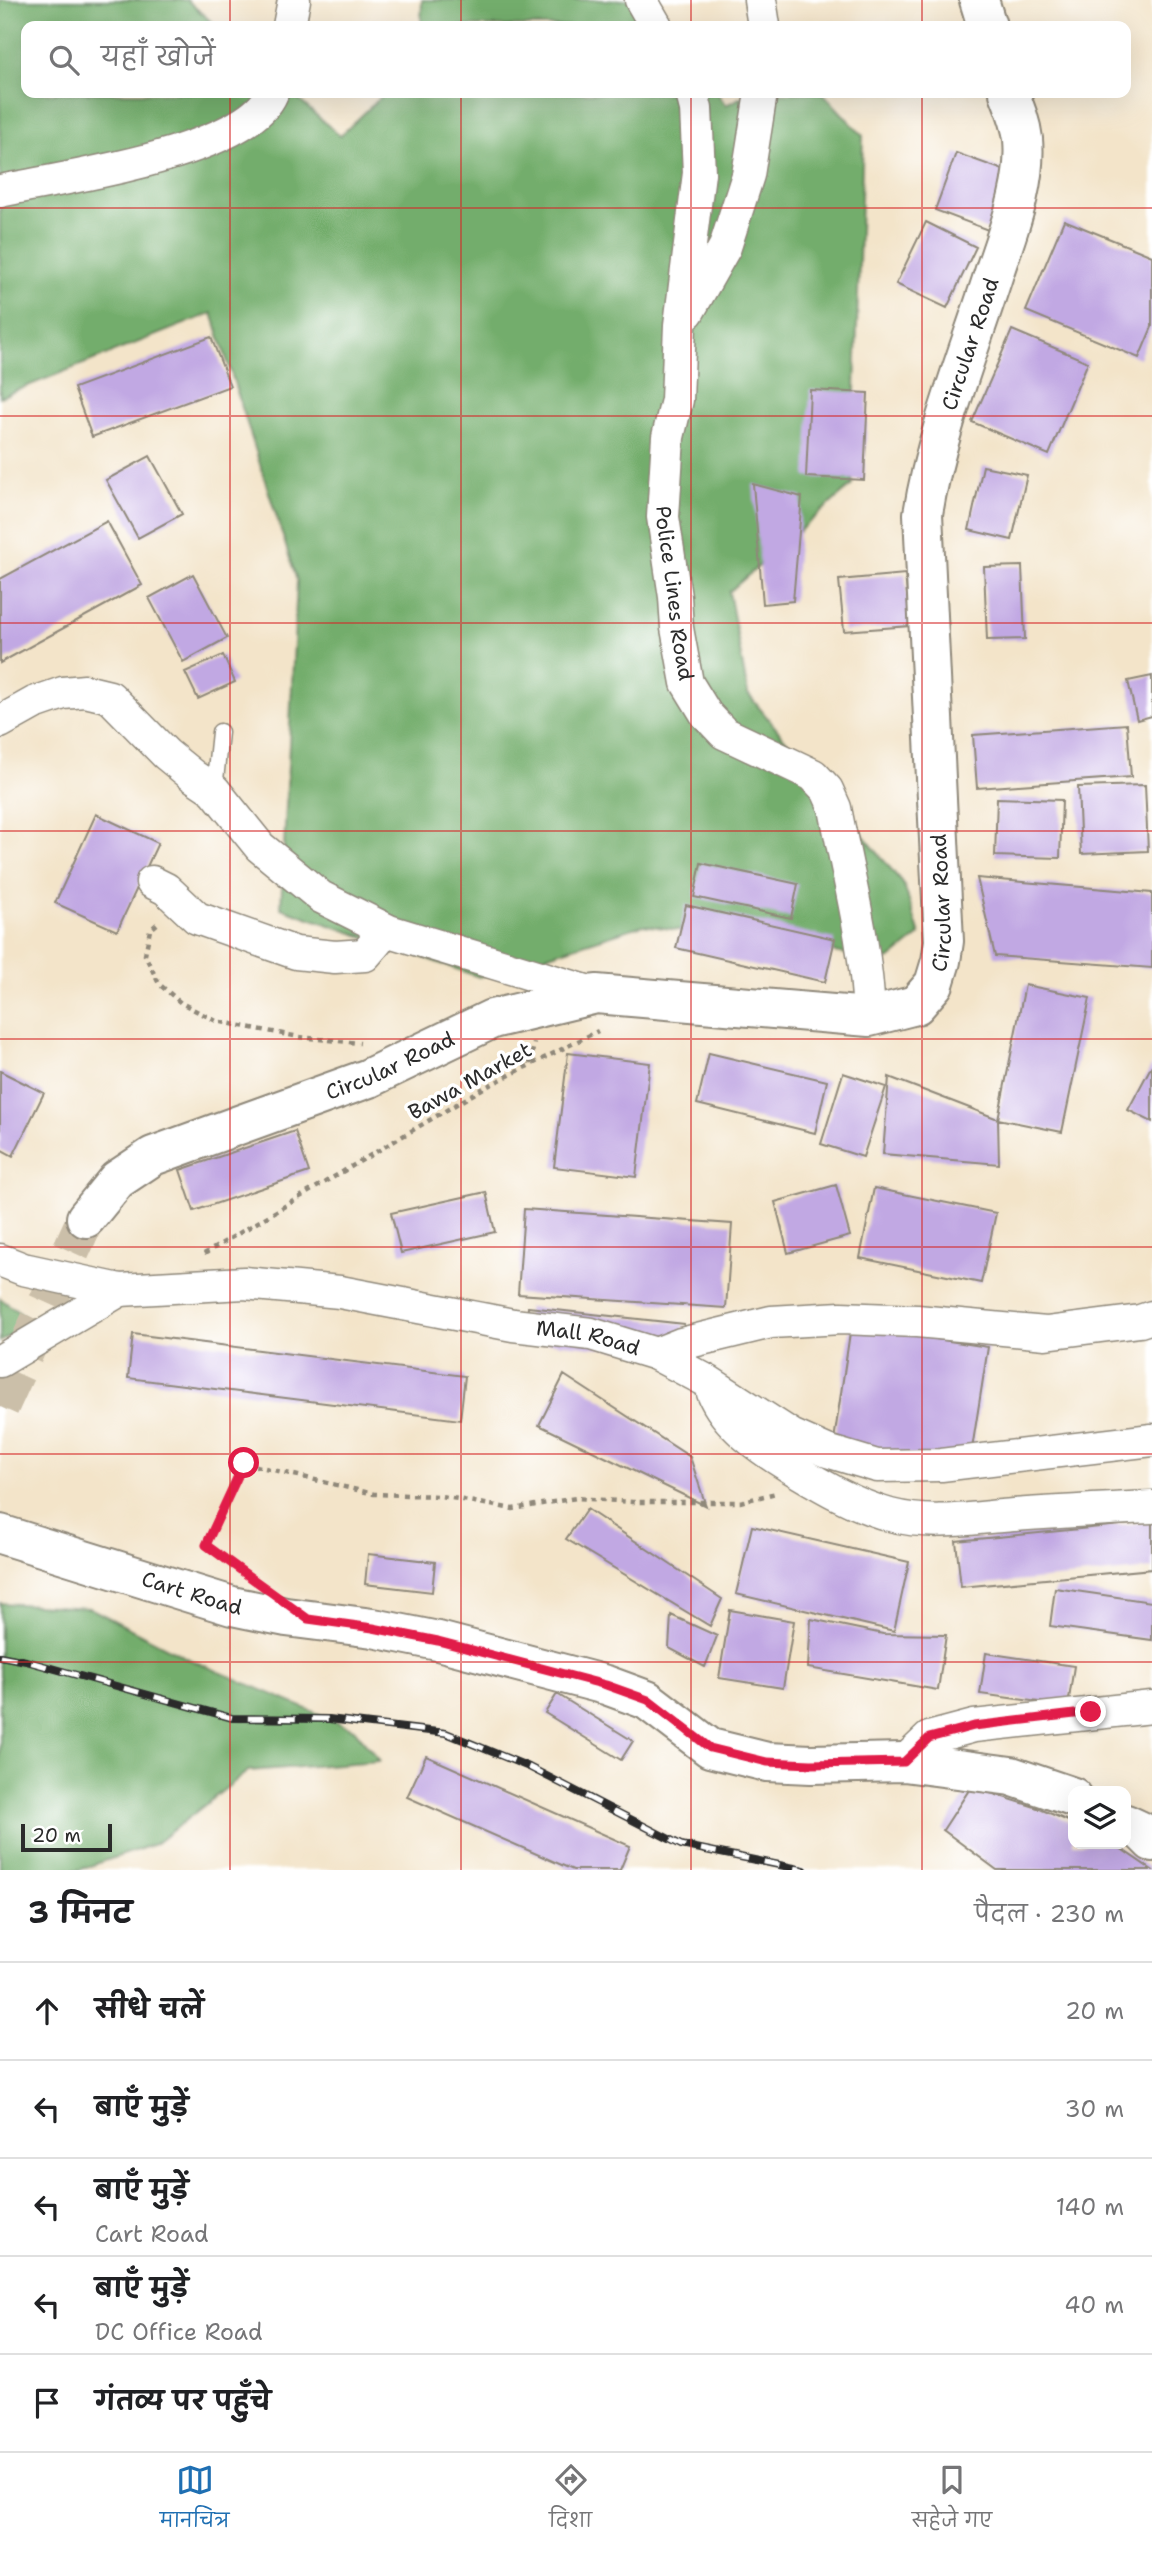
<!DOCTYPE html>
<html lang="hi">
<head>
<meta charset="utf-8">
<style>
	:root { --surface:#fff; --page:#f6f6f6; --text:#202124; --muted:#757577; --line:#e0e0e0; --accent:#1f6fb2 }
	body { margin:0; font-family:"Shantell Sans","Playpen Sans Deva",sans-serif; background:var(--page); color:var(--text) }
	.controls { position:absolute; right:21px; bottom:21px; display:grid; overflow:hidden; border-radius:14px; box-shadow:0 7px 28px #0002 }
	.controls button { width:63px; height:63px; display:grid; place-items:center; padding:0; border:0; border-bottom:2px solid var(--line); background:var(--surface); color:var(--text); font:35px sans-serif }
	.scale { position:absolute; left:21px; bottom:18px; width:91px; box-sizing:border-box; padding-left:7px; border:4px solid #2b2b2b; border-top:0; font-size:19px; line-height:24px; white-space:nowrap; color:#2b2b2b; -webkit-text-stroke:5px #fff; paint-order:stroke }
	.stop { position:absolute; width:21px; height:21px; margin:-16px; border:5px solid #e11d48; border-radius:50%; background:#fff }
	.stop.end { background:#e11d48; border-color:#fff; box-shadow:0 2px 7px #0008 }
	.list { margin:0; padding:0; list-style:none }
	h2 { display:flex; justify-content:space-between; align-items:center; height:91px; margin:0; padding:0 28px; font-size:30px }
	h2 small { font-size:23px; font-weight:400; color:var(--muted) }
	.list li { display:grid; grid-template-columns:46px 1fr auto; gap:21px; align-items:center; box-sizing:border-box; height:98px; padding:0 28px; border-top:2px solid var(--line) }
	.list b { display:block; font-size:26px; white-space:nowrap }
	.list p { margin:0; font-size:23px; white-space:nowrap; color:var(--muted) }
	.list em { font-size:23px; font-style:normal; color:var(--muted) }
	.icon { flex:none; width:38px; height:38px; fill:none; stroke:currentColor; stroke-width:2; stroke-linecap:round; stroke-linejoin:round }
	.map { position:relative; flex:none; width:1152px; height:1870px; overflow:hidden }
	.search { position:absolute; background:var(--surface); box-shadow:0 7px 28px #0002; left:21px; right:21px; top:21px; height:77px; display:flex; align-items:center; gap:18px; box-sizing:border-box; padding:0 24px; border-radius:14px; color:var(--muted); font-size:26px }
	.sheet { height:581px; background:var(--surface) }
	nav { display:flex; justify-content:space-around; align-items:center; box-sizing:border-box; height:98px; border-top:2px solid var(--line); background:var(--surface); font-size:19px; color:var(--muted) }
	nav a { display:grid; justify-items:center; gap:4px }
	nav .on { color:var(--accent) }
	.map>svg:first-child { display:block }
	.forest { fill:#73ad6c; stroke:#4f6c4c; stroke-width:2 }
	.building { fill:#c1a8e3 }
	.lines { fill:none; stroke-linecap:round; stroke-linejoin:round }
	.primary-tunnel { stroke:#cbbfa9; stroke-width:38; stroke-dasharray:38 19; stroke-linecap:butt }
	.lane-casing { stroke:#8f887a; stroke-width:19 }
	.street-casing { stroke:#8f887a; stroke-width:35 }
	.secondary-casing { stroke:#8f887a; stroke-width:42 }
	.primary-casing { stroke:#8f887a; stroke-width:42 }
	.path { stroke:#8f887a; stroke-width:4.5; stroke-dasharray:5 5; stroke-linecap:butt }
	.lane { stroke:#fff; stroke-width:16 }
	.street { stroke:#fff; stroke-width:32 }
	.secondary { stroke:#fff; stroke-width:38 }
	.primary { stroke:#fff; stroke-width:38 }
	.rail-casing { stroke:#2b2b2b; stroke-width:8 }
	.rail { stroke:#fff; stroke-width:5; stroke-dasharray:16; stroke-linecap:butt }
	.route { stroke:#e11d48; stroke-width:9 }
	.grid { fill:none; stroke:#d62828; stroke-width:2; stroke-opacity:0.55 }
	.labels { text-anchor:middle; stroke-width:7; stroke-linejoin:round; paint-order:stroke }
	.street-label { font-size:21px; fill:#2b2b2b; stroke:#fff }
</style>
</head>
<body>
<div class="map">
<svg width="1152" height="1870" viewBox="0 0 1152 1870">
	<rect width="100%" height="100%" fill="#fff"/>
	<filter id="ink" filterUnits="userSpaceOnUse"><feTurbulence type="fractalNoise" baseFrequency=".0143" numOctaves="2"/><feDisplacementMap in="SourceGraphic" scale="14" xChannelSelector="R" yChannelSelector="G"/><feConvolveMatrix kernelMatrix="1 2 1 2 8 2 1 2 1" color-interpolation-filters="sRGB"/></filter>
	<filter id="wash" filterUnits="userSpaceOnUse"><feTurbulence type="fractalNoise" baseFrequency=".00686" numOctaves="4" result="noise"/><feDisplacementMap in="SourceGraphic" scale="28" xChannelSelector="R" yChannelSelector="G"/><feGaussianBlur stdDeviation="1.57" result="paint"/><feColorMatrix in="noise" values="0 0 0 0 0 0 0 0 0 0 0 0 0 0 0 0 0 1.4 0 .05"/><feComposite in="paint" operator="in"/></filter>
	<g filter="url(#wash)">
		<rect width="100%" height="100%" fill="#f3e4c9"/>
		<path class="forest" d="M0,0H187L216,26H26V93H291L340,136L385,93H717L726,105L750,93H823L863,136L852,485L729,592L748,694L904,885L920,935L889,960L643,925L479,977L281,908L297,581L212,313L0,397Z
			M422,0H652L670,26H421Z
			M0,1298L31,1322L0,1342Z
			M0,1603L90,1608L189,1659L354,1729L380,1761L248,1771L155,1844L78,1870H0Z"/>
		<g id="blocks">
			<path class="building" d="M956,153L1009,172L988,230L935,210Z
				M1064,220L1152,256V327L1139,358L1026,311Z
				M926,222L976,247L947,308L896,284Z
				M1012,330L1088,362L1049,455L972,422Z
				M211,337L230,386L92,437L74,388Z
				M810,390L868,393L864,480L806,477Z
				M150,456L182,514L138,538L106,480Z
				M983,466L1027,475L1012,540L969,530Z
				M753,484L802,497L793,601L763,604Z
				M107,521L142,585L0,663V579Z
				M1022,566L1025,639L987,640L984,567Z
				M193,574L227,638L183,662L149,598Z
				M905,574L910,626L844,631L839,580Z
				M223,655L235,682L198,699L185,672Z
				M1152,676V716L1137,720L1128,681Z
				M1127,724L1131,777L977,788L973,735Z
				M1145,785L1148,851L1081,854L1078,787Z
				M997,798L1062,800L1060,858L995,856Z
				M96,814L158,843L117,931L55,903Z
				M701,863L798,884L791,918L694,897Z
				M977,878L1152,893V968L995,956Z
				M686,905L835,939L825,982L676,948Z
				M1025,985L1090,998L1062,1132L998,1119Z
				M568,1053L650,1063L636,1177L554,1167Z
				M709,1053L827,1081L815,1133L697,1104Z
				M1152,1065V1122L1128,1110Z
				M0,1071L44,1093L13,1156L0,1149Z
				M843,1073L886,1087L863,1157L821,1144Z
				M889,1077L998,1119L999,1164L883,1154Z
				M295,1131L309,1172L194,1211L180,1170Z
				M836,1185L850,1236L788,1253L775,1202Z
				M874,1188L996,1213L981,1283L860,1258Z
				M486,1192L495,1232L401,1253L391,1213Z
				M524,1209L732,1224L726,1308L518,1294Z
				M528,1307L684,1324L680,1356L524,1340Z
				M851,1326L988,1347L969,1468L833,1447Z
				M133,1334L465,1376L460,1420L128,1378Z
				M564,1375L690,1457L706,1506L539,1425Z
				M587,1509L722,1599L710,1626L566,1539Z
				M1152,1522V1569L961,1587L956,1541Z
				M752,1526L909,1562L894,1631L736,1594Z
				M368,1554L435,1562L432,1592L365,1584Z
				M1055,1588L1152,1602V1640L1050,1626Z
				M730,1610L794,1621L783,1688L719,1678Z
				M671,1615L717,1636L705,1667L669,1648Z
				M811,1619L883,1634L946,1635L938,1690L808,1668Z
				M986,1653L1074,1666L1068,1706L980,1694Z
				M557,1694L633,1741L621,1760L545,1713Z
				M426,1756L630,1846L620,1870H573L407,1797Z
				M971,1787L1035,1807L1073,1823V1844H1114L1152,1870H997L943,1830Z"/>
		</g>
	</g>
	<g filter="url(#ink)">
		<use href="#blocks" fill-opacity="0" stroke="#8f887a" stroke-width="2"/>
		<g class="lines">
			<path class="primary-tunnel" d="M0,1407L86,1218"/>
			<defs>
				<path id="lane" d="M214,790L220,732"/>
				<g id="street">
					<path d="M641,0L656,26"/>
					<path d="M760,0L764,26"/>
					<path d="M289,26L294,0"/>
					<path id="s1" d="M692,93L696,109L699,173L680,325L677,400L668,437L663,517L675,597L677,628L687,683L706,714L724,733L813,775L827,790L835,808C848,876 867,947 869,1017"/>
					<path d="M0,191C61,178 247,153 272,93"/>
					<path d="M688,312L725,247L748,175L761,93"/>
					<path d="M0,722L34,703L63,693L85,691L110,697L166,754L193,776L214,790L260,847L321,897L389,931L596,994"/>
					<path d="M152,882L166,889L197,918L296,953L335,957L365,955L377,941L374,924"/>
					<path id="s2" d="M0,1260L23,1269L120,1290L244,1283L340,1292L513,1325L591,1334L656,1354L709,1382L791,1435L827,1451L877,1466L941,1465L1152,1440"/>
					<path d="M656,1354L681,1344L771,1322L841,1318L917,1321L1046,1333L1140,1321L1152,1317"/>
					<path d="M0,1361L120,1290"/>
					<path d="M713,1393C726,1425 761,1449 789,1466C822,1486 854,1505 890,1515C932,1526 971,1518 1013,1515C1059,1512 1106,1509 1152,1507"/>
					<path d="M904,1762L929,1738L974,1726L1152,1707"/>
				</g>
				<g id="secondary">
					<path id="s3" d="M0,1534L232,1606L286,1617L373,1628L438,1641L606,1685L647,1700L710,1748L767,1762L811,1764L904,1762L1011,1776L1073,1797"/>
					<path d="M1126,1824L1141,1831L1152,1842"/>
				</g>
				<g id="primary">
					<path d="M979,0L987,26"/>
					<path id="s4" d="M86,1218L117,1180L153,1156L369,1078L492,1019L596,994L869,1017L916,1005L934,984L941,961L944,941L923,514C936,432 969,352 994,273C1008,230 1027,185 1023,139C1021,122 1015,108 1009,93"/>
				</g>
			</defs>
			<use href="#lane" class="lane-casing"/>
			<use href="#street" class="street-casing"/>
			<use href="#secondary" class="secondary-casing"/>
			<use href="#primary" class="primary-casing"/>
			<path class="path" d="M157,924L150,930L145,955L159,984L181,1003L216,1021L299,1037L360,1043
				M530,1064L534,1043
				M204,1254L482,1089L598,1031
				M245,1573L206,1545L244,1463L374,1494L441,1496L513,1509L576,1498L632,1502H740L776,1493"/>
			<use href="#lane" class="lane"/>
			<use href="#street" class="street"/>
			<use href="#secondary" class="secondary"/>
			<use href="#primary" class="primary"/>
			<defs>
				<path id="rail" d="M0,1656L26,1661L232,1718L329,1719L446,1733L529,1767L681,1845L804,1870"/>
			</defs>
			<use href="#rail" class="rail-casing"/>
			<use href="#rail" class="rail"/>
		</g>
	</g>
	<g class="lines" filter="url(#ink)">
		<path class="route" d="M244,1463L206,1545L308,1619L373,1628L438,1641L606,1685L648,1700L710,1748L767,1762L811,1764L904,1762L929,1738L974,1726L1091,1712"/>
	</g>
	<path class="grid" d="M230,0V26M461,0V26M691,0V26M922,0V26M230,93V1870M461,93V1870M691,93V1870M922,93V1870M0,208H1152M0,416H1152M0,623H1152M0,831H1152M0,1039H1152M0,1247H1152M0,1454H1152M0,1662H1152"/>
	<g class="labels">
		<g class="street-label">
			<text dy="7" stroke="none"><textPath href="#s4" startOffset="1564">Circular Road</textPath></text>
			<text dy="7" stroke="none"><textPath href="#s1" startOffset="504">Police Lines Road</textPath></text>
			<text dy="7" stroke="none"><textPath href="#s4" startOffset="998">Circular Road</textPath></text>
			<text dy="7" stroke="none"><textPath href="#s4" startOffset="346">Circular Road</textPath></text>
			<text transform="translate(470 1081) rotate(-29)" y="7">Bawa Market</text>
			<text dy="7" stroke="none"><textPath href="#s2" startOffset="597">Mall Road</textPath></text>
			<text dy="7" stroke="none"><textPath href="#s3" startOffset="201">Cart Road</textPath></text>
		</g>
	</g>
</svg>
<div class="controls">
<button><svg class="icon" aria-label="layers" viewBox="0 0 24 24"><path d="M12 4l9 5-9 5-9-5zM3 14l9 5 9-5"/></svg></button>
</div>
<div class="scale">20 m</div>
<div class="stop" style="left:244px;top:1463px"></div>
<div class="stop end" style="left:1091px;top:1712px"></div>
<div class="search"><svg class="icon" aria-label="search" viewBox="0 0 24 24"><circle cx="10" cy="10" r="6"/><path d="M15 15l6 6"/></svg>यहाँ खोजें</div>
</div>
<section class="sheet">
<h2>3 मिनट<small>पैदल · 230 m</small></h2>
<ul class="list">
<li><svg class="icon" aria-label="ahead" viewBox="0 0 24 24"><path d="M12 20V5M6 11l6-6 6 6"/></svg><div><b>सीधे चलें</b></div><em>20 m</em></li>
<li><svg class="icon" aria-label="left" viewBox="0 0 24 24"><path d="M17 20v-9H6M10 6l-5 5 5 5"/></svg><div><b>बाएँ मुड़ें</b></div><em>30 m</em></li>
<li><svg class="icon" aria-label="left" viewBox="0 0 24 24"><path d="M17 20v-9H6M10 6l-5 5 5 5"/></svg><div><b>बाएँ मुड़ें</b><p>Cart Road</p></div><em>140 m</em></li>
<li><svg class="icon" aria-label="left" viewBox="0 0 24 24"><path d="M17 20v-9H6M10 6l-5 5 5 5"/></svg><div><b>बाएँ मुड़ें</b><p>DC Office Road</p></div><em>40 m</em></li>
<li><svg class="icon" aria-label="arrive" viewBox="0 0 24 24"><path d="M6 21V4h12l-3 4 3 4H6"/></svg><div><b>गंतव्य पर पहुँचे</b></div></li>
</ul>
</section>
<nav>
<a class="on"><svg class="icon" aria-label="map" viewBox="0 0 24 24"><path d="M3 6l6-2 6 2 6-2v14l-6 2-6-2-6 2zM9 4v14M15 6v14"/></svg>मानचित्र</a>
<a><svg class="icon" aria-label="directions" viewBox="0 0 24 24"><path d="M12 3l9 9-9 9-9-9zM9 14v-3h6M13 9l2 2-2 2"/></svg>दिशा</a>
<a><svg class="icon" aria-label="saved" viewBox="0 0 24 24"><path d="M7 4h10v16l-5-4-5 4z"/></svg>सहेजे गए</a>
</nav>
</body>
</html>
